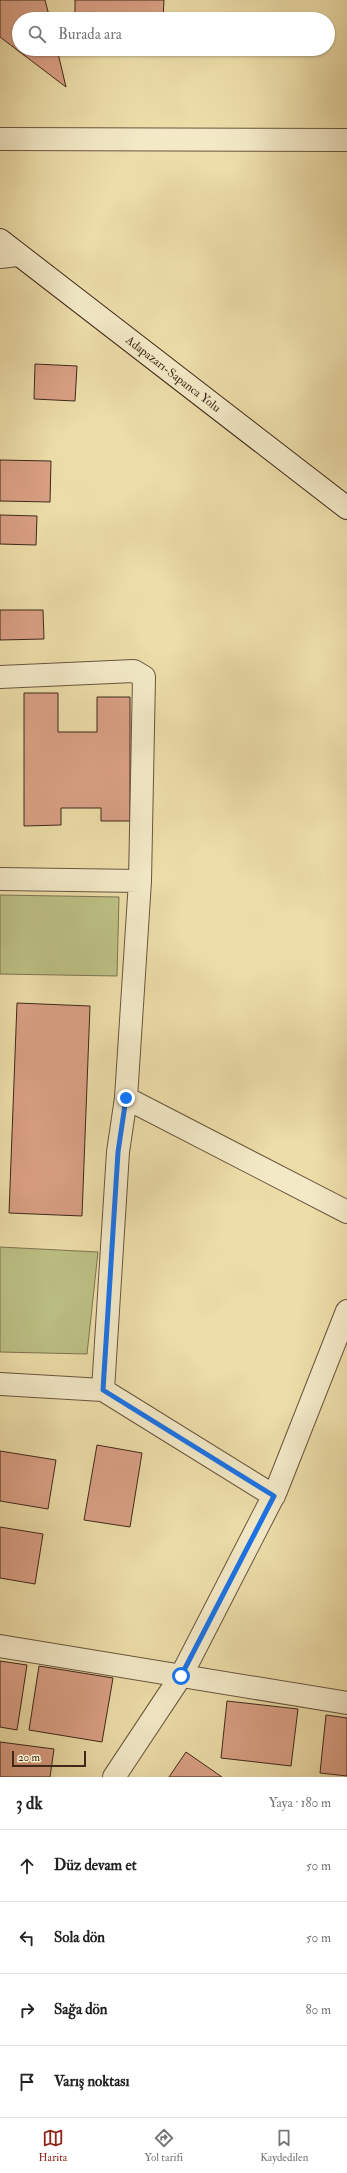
<!DOCTYPE html>
<html lang="tr">
<head>
<meta charset="utf-8">
<style>
	:root { --surface:#fff; --page:#f2f2f2; --text:#222; --muted:#767676; --line:#e0e0e0; --accent:#8f2418 }
	body { margin:0; font-family:"IM FELL Double Pica",serif; background:var(--page); color:var(--text) }
	.scale { position:absolute; left:12px; bottom:10px; width:74px; box-sizing:border-box; padding-left:4px; border:2px solid #3f281a; border-top:0; font-size:11px; line-height:14px; white-space:nowrap; color:#3f281a; -webkit-text-stroke:3px #f3e9c7; paint-order:stroke }
	.stop { position:absolute; width:12px; height:12px; margin:-9px; border:3px solid #1a73e8; border-radius:50%; background:#fff }
	.stop.end { background:#1a73e8; border-color:#fff; box-shadow:0 1px 4px #0008 }
	.list { margin:0; padding:0; list-style:none }
	h2 { display:flex; justify-content:space-between; align-items:center; height:52px; margin:0; padding:0 16px; font-size:17px }
	h2 small { font-size:13px; font-weight:400; color:var(--muted) }
	.list li { display:grid; grid-template-columns:26px 1fr auto; gap:12px; align-items:center; box-sizing:border-box; height:72px; padding:0 16px; border-top:1px solid var(--line) }
	.list b { display:block; font-size:15px; white-space:nowrap }
	.list em { font-size:13px; font-style:normal; color:var(--muted) }
	.icon { flex:none; width:22px; height:22px; fill:none; stroke:currentColor; stroke-width:2; stroke-linecap:round; stroke-linejoin:round }
	.map { position:relative; flex:none; width:347px; height:1777px; overflow:hidden }
	.search { position:absolute; background:var(--surface); box-shadow:0 1px 3px #0004; left:12px; right:12px; top:12px; height:44px; display:flex; align-items:center; gap:10px; box-sizing:border-box; padding:0 14px; border-radius:22px; color:var(--muted); font-size:15px }
	.sheet { height:340px; background:var(--surface) }
	nav { display:flex; justify-content:space-around; align-items:center; box-sizing:border-box; height:56px; border-top:1px solid var(--line); background:var(--surface); font-size:11px; color:var(--muted) }
	nav a { display:grid; justify-items:center; gap:2px }
	nav .on { color:var(--accent) }
	.map>svg:first-child { display:block }
	.green { fill:#bcc085; stroke:#7e7450 }
	.building { fill:#daa085; stroke:#3f281a }
	.lines { fill:none; stroke-linecap:round; stroke-linejoin:round }
	.minor-casing { stroke:#6a553e; stroke-width:24 }
	.secondary-casing { stroke:#3f281a; stroke-width:24 }
	.minor { stroke:#f3e9c7; stroke-width:22 }
	.secondary { stroke:#f3e9c7; stroke-width:22 }
	.route { stroke:#1a73e8; stroke-width:5 }
	.labels { text-anchor:middle; stroke-width:3.5; stroke-linejoin:round; paint-order:stroke }
	.street-label { font-size:12px; fill:#3f281a; stroke:#f3e9c7 }
</style>
</head>
<body>
<div class="map">
<svg width="347" height="1777" viewBox="0 0 347 1777">
	<rect width="100%" height="100%" fill="#ecdda9"/>
	<filter id="stains"><feTurbulence type="fractalNoise" baseFrequency=".005" numOctaves="4"/><feColorMatrix values="0 0 0 0 .2 0 0 0 0 .09 0 0 0 0 .02 0 0 0 .5 -.17"/></filter>
	<radialGradient id="worn" r=".72"><stop offset=".6" stop-color="#630" stop-opacity="0"/><stop offset="1" stop-color="#630" stop-opacity=".3"/></radialGradient>
	<path class="green" d="M0,895L119,897L117,976L0,974Z
		M0,1247L98,1252L87,1354L0,1352Z"/>
	<path class="building" d="M0,0H45L50,19H19V49H57L66,87L0,37Z
		M75,0H164L163,19L75,16Z
		M35,364L77,366L75,401L34,399Z
		M0,460L51,461L50,502L0,501Z
		M0,515L37,516L36,545L0,544Z
		M0,610H43L44,639L0,640Z
		M24,693H58V732H97V697H130V821H101V808H61V825L24,826Z
		M17,1003L90,1006L82,1216L9,1213Z
		M97,1445L142,1453L130,1527L84,1520Z
		M0,1451L56,1460L48,1509L0,1501Z
		M0,1527L43,1534L35,1584L0,1578Z
		M0,1661L27,1665L17,1730L0,1727Z
		M39,1666L113,1678L102,1742L29,1730Z
		M227,1701L298,1709L291,1766L221,1758Z
		M326,1715L347,1718V1776L320,1773Z
		M0,1742L54,1749L50,1777H0Z
		M186,1752L222,1777H169Z"/>
	<g class="lines">
		<defs>
			<path id="minor" d="M0,139L347,140
				M0,257L18,255
				M0,677L134,671L144,677L140,881L126,1098L118,1152L103,1390
				M0,879L140,881
				M126,1098L347,1212
				M0,1384L103,1390L274,1496
				M0,1646L347,1703
				M114,1777L181,1676L276,1491L347,1311"/>
			<g id="secondary">
				<path id="s1" d="M0,240L347,508"/>
			</g>
		</defs>
		<use href="#minor" class="minor-casing"/>
		<use href="#secondary" class="secondary-casing"/>
		<use href="#minor" class="minor"/>
		<use href="#secondary" class="secondary"/>
	</g>
	<g class="lines">
		<path class="route" d="M126,1098L118,1152L103,1390L274,1496L181,1676"/>
	</g>
	<g class="labels">
		<g class="street-label">
			<text dy="4" stroke="none"><textPath href="#s1" startOffset="219">Adapazarı-Sapanca Yolu</textPath></text>
		</g>
	</g>
	<rect width="100%" height="100%" filter="url(#stains)"/>
	<rect width="100%" height="100%" fill="url(#worn)"/>
</svg>
<div class="scale">20 m</div>
<div class="stop" style="left:181px;top:1676px"></div>
<div class="stop end" style="left:126px;top:1098px"></div>
<div class="search"><svg class="icon" aria-label="search" viewBox="0 0 24 24"><circle cx="10" cy="10" r="6"/><path d="M15 15l6 6"/></svg>Burada ara</div>
</div>
<section class="sheet">
<h2>3 dk<small>Yaya · 180 m</small></h2>
<ul class="list">
<li><svg class="icon" aria-label="ahead" viewBox="0 0 24 24"><path d="M12 20V5M6 11l6-6 6 6"/></svg><div><b>Düz devam et</b></div><em>50 m</em></li>
<li><svg class="icon" aria-label="left" viewBox="0 0 24 24"><path d="M17 20v-9H6M10 6l-5 5 5 5"/></svg><div><b>Sola dön</b></div><em>50 m</em></li>
<li><svg class="icon" aria-label="right" viewBox="0 0 24 24"><path d="M7 20v-9h11M14 6l5 5-5 5"/></svg><div><b>Sağa dön</b></div><em>80 m</em></li>
<li><svg class="icon" aria-label="arrive" viewBox="0 0 24 24"><path d="M6 21V4h12l-3 4 3 4H6"/></svg><div><b>Varış noktası</b></div></li>
</ul>
</section>
<nav>
<a class="on"><svg class="icon" aria-label="map" viewBox="0 0 24 24"><path d="M3 6l6-2 6 2 6-2v14l-6 2-6-2-6 2zM9 4v14M15 6v14"/></svg>Harita</a>
<a><svg class="icon" aria-label="directions" viewBox="0 0 24 24"><path d="M12 3l9 9-9 9-9-9zM9 14v-3h6M13 9l2 2-2 2"/></svg>Yol tarifi</a>
<a><svg class="icon" aria-label="saved" viewBox="0 0 24 24"><path d="M7 4h10v16l-5-4-5 4z"/></svg>Kaydedilen</a>
</nav>
</body>
</html>
